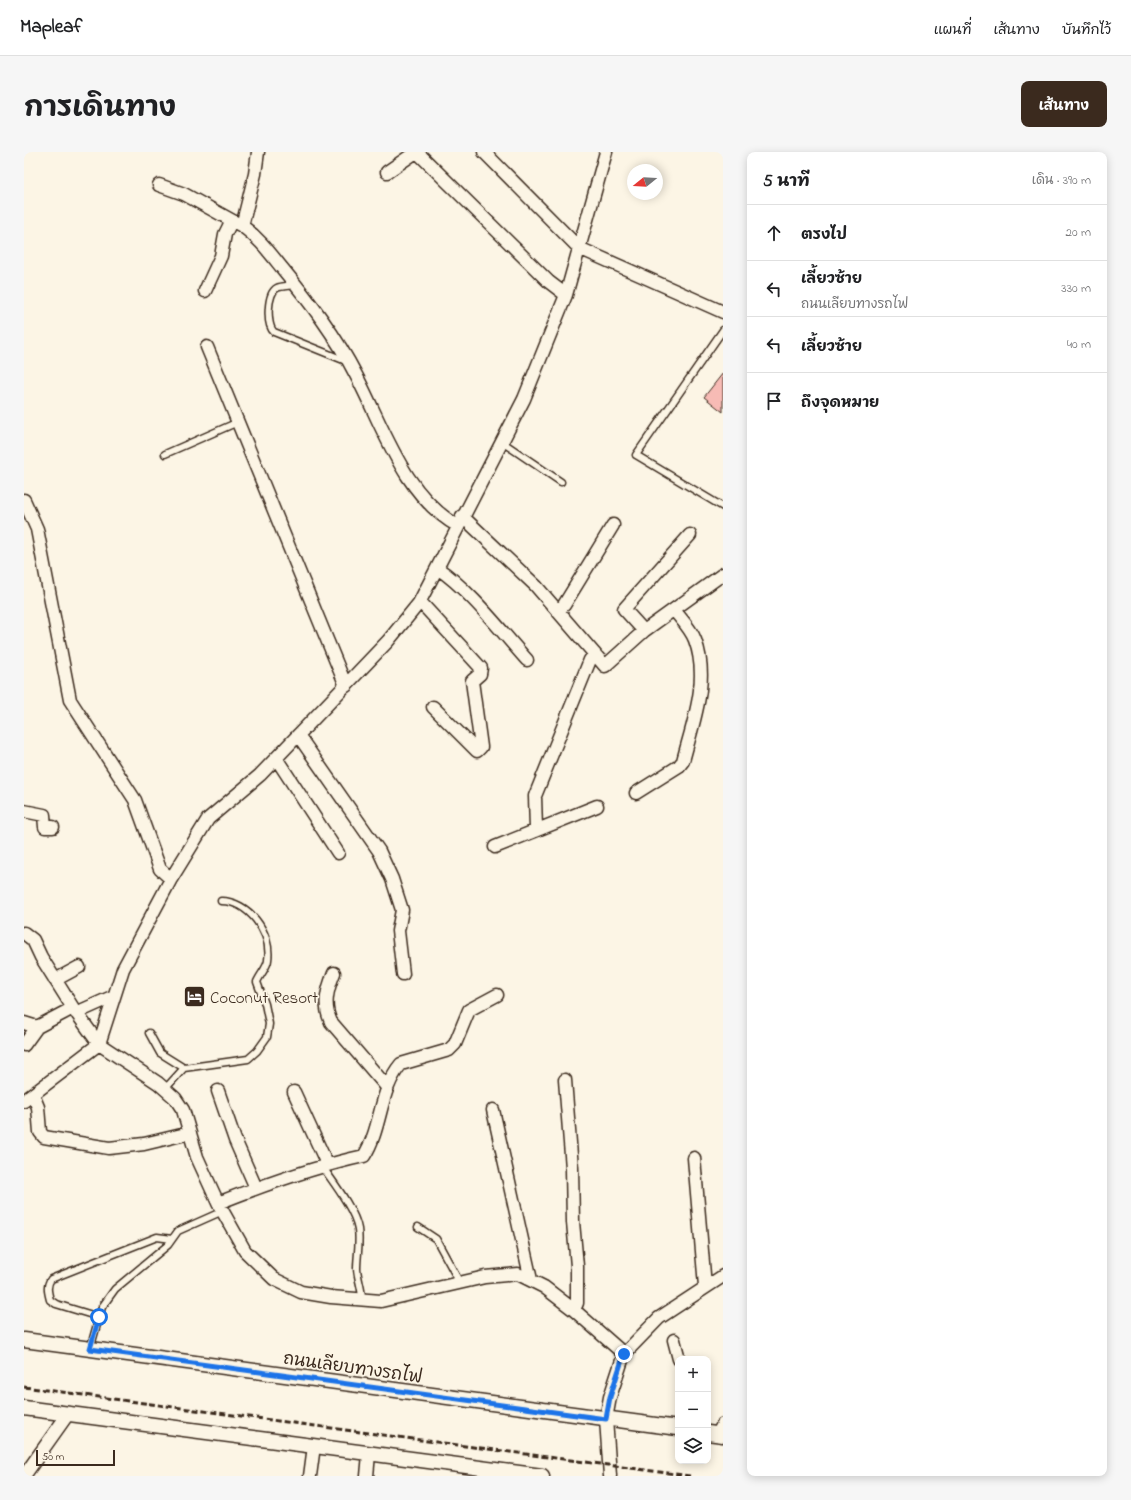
<!DOCTYPE html>
<html lang="th">
<head>
<meta charset="utf-8">
<style>
	:root { --surface:#fff; --page:#f6f6f6; --text:#202124; --muted:#757577; --line:#e0e0e0; --accent:#3b2a1e }
	body { margin:0; font-family:"Indie Flower","Playpen Sans Thai",sans-serif; background:var(--page); color:var(--text) }
	.controls { position:absolute; right:12px; bottom:12px; display:grid; overflow:hidden; border-radius:8px; box-shadow:0 2px 10px #0003 }
	.controls button { width:36px; height:36px; display:grid; place-items:center; padding:0; border:0; border-bottom:1px solid var(--line); background:var(--surface); color:var(--text); font:20px sans-serif }
	.compass { position:absolute; left:603px; top:12px; width:36px; height:36px; border-radius:50%; background:var(--surface); box-shadow:0 2px 10px #0003; rotate:252deg }
	.scale { position:absolute; left:12px; bottom:10px; width:79px; box-sizing:border-box; padding-left:4px; border:2px solid #3b2a1e; border-top:0; font-size:11px; line-height:14px; white-space:nowrap; color:#3b2a1e; -webkit-text-stroke:3px #fcf5e5; paint-order:stroke }
	.stop { position:absolute; width:12px; height:12px; margin:-9px; border:3px solid #1a73e8; border-radius:50%; background:#fff }
	.stop.end { background:#1a73e8; border-color:#fff; box-shadow:0 1px 4px #0008 }
	.list { margin:0; padding:0; list-style:none }
	h2 { display:flex; justify-content:space-between; align-items:center; height:52px; margin:0; padding:0 16px; font-size:17px }
	h2 small { font-size:13px; font-weight:400; color:var(--muted) }
	.list li { display:grid; grid-template-columns:26px 1fr auto; gap:12px; align-items:center; box-sizing:border-box; height:56px; padding:0 16px; border-top:1px solid var(--line) }
	.list b { display:block; font-size:15px; white-space:nowrap }
	.list p { margin:0; font-size:13px; white-space:nowrap; color:var(--muted) }
	.list em { font-size:13px; font-style:normal; color:var(--muted) }
	.icon { flex:none; width:22px; height:22px; fill:none; stroke:currentColor; stroke-width:2; stroke-linecap:round; stroke-linejoin:round }
	.map { position:relative; flex:none; width:699px; height:1324px; overflow:hidden; border-radius:8px }
	header { display:flex; align-items:center; gap:24px; box-sizing:border-box; height:56px; padding:0 20px; background:var(--surface); border-bottom:1px solid var(--line) }
	header strong { font-size:19px }
	nav { display:flex; gap:22px; margin-inline-start:auto; font-size:14px }
	.intro { display:flex; align-items:center; justify-content:space-between; box-sizing:border-box; height:96px; padding:0 24px }
	h1 { margin:0; font-size:28px }
	.button { padding:10px 18px; border-radius:8px; background:var(--accent); color:#fff; font-size:14px; font-weight:700 }
	main { display:flex; gap:24px; padding:0 24px }
	aside { flex:1; background:var(--surface); border-radius:8px; box-shadow:0 2px 10px #0003 }
	.map>svg:first-child { display:block }
	.building { fill:#f7bbb5; stroke:#3b2a1e }
	.lines { fill:none; stroke-linecap:round; stroke-linejoin:round }
	.service-casing { stroke:#3b2a1e; stroke-width:9 }
	.minor-casing { stroke:#3b2a1e; stroke-width:15 }
	.tertiary-casing { stroke:#3b2a1e; stroke-width:17 }
	.service { stroke:#fcf5e5; stroke-width:6 }
	.minor { stroke:#fcf5e5; stroke-width:12 }
	.tertiary { stroke:#fcf5e5; stroke-width:14 }
	.rail { stroke:#3b2a1e; stroke-width:3; stroke-dasharray:6 3; stroke-linecap:butt }
	.route { stroke:#1a73e8; stroke-width:5 }
	.labels { text-anchor:middle; stroke-width:3.5; stroke-linejoin:round; paint-order:stroke }
	.poi-label { font-size:17px; fill:#3b2a1e; stroke:#fcf5e5; text-anchor:start }
	.street-label { font-size:17px; fill:#3b2a1e; stroke:#fcf5e5 }
</style>
</head>
<body>
<header>
<strong>Mapleaf</strong>
<nav><a>แผนที่</a><a>เส้นทาง</a><a>บันทึกไว้</a></nav>
</header>
<div class="intro"><h1>การเดินทาง</h1><a class="button">เส้นทาง</a></div>
<main>
<div class="map">
<svg width="699" height="1324" viewBox="0 0 699 1324">
	<rect width="100%" height="100%" fill="#fcf5e5"/>
	<filter id="ink" filterUnits="userSpaceOnUse"><feTurbulence type="fractalNoise" baseFrequency=".025" numOctaves="2"/><feDisplacementMap in="SourceGraphic" scale="8" xChannelSelector="R" yChannelSelector="G"/><feConvolveMatrix kernelMatrix="1 2 1 2 8 2 1 2 1" color-interpolation-filters="sRGB"/></filter>
	<g filter="url(#ink)">
		<path class="building" d="M699,221V260L680,245Z"/>
		<g class="lines">
			<defs>
				<path id="service" d="M271,133C266,134 257,134 253,136C243,141 242,173 250,180L322,209
					M699,178L612,303L699,355
					M478,290L537,330
					M141,302L214,270
					M125,881L136,901L160,916
					M141,937L160,916L224,907L233,899L243,885L245,872L241,852L233,830C236,823 244,814 244,808C248,780 224,749 197,749
					M298,1014C309,1030 331,1058 334,1077C336,1091 333,1104 333,1117C334,1128 338,1137 338,1147
					M394,1075L412,1087L436,1131
					M75,1165L32,1152L26,1148C24,1140 22,1134 27,1127L133,1085L148,1087
					M66,1197L78,1155L91,1137L144,1093L154,1079L199,1059"/>
				<path id="minor" d="M234,0L231,22L218,74C234,85 246,101 258,116C286,150 312,184 332,223C360,276 380,344 434,374
					M393,0L525,130L542,143
					M460,0L555,96L699,160
					M363,20L392,0
					M135,33L160,42L218,74
					M181,139L197,104L201,82L207,70
					M183,195L322,534
					M0,348L13,377L46,548L111,648L136,717L147,727
					M438,364L512,434L581,514L620,479L699,422
					M413,416C443,435 478,480 503,508
					M395,451L400,454L457,516L456,522L448,529L457,595L453,599L409,555
					M534,459L540,453L589,373
					M620,479L600,457L666,383
					M274,583L355,699L368,727L378,758L374,779L379,822
					M252,606L314,701
					M612,641L655,614L659,609C669,570 686,528 671,488C667,477 657,467 650,458
					M0,659L20,663L21,675H29
					M512,677L511,644L566,508L571,502
					M471,695L573,654
					M0,781L9,788L17,805L49,856L75,892L134,931L151,946L159,958L173,1005L194,1051L221,1099L250,1127L277,1140L307,1145L357,1149L461,1125L494,1122L520,1135L550,1158L600,1202
					M310,821C303,838 299,853 307,870L363,935
					M31,828L55,815
					M52,861L90,844
					M0,871L13,875
					M0,893L13,875L49,856
					M541,928L548,1016L549,1070L553,1114V1151L550,1158
					M194,939L211,988L232,1036
					M270,940L303,1012
					M9,943L14,955L16,980L20,985L85,996L120,992L166,981
					M0,949L75,892L99,817L147,727L184,667L236,623L364,489L395,451L500,247L542,143L582,0
					M469,958L507,1128
					M670,1006L681,1134
					M194,1051C242,1032 289,1015 340,1004C358,976 355,938 377,912L425,898L431,892L445,858L473,843
					M650,1188L655,1207
					M694,1282L699,1272
					M0,1324L44,1262
					M286,1324L290,1294
					M343,1324L345,1302
					M586,1324L582,1267L586,1245L600,1202L635,1166L699,1124"/>
				<path id="tertiary" d="M0,1188L654,1276
					M0,1256L518,1324
					M684,1281L699,1283"/>
			</defs>
			<use href="#service" class="service-casing"/>
			<use href="#minor" class="minor-casing"/>
			<use href="#tertiary" class="tertiary-casing"/>
			<use href="#service" class="service"/>
			<use href="#minor" class="minor"/>
			<use href="#tertiary" class="tertiary"/>
			<path class="rail" d="M0,1235L666,1324"/>
		</g>
	</g>
	<g class="lines" filter="url(#ink)">
		<path class="route" d="M75,1165L66,1197L582,1267L586,1245L600,1202"/>
	</g>
	<defs>
		<symbol id="hotel-square" viewBox="-11 -11 22 22"><rect x="-9" y="-9" width="18" height="18" rx="4" fill="#3b2a1e" stroke="#fcf5e5"/><path d="M-6-4.5h1.5V1H6V5H4.5V3h-9V5H-6ZM-4 0a1.8 1.8 0 1 1 3.6 0ZM.5 0V-2.5h3Q6-2.5 6 0Z" fill="#fff"/></symbol>
	</defs>
	<g fill-rule="evenodd">
		<use href="#hotel-square" x="158" y="832" width="25" height="25"/>
	</g>
	<g class="labels">
		<g class="poi-label">
			<text x="186" y="851">Coconut Resort</text>
		</g>
		<g class="street-label">
			<text transform="translate(329 1215) rotate(8)" y="6">ถนนเลียบทางรถไฟ</text>
		</g>
	</g>
</svg>
<div class="controls">
<button>+</button>
<button>−</button>
<button><svg class="icon" aria-label="layers" viewBox="0 0 24 24"><path d="M12 4l9 5-9 5-9-5zM3 14l9 5 9-5"/></svg></button>
</div>
<svg class="compass" viewBox="-18 -18 36 36"><path d="M0-13l5 13h-10z" fill="#e53935"/><path d="M0 13l5-13h-10z" fill="#757577"/></svg>
<div class="scale">50 m</div>
<div class="stop" style="left:75px;top:1165px"></div>
<div class="stop end" style="left:600px;top:1202px"></div>
</div>
<aside>
<h2>5 นาที<small>เดิน · 390 m</small></h2>
<ul class="list">
<li><svg class="icon" aria-label="ahead" viewBox="0 0 24 24"><path d="M12 20V5M6 11l6-6 6 6"/></svg><div><b>ตรงไป</b></div><em>20 m</em></li>
<li><svg class="icon" aria-label="left" viewBox="0 0 24 24"><path d="M17 20v-9H6M10 6l-5 5 5 5"/></svg><div><b>เลี้ยวซ้าย</b><p>ถนนเลียบทางรถไฟ</p></div><em>330 m</em></li>
<li><svg class="icon" aria-label="left" viewBox="0 0 24 24"><path d="M17 20v-9H6M10 6l-5 5 5 5"/></svg><div><b>เลี้ยวซ้าย</b></div><em>40 m</em></li>
<li><svg class="icon" aria-label="arrive" viewBox="0 0 24 24"><path d="M6 21V4h12l-3 4 3 4H6"/></svg><div><b>ถึงจุดหมาย</b></div></li>
</ul>
</aside>
</main>
</body>
</html>
